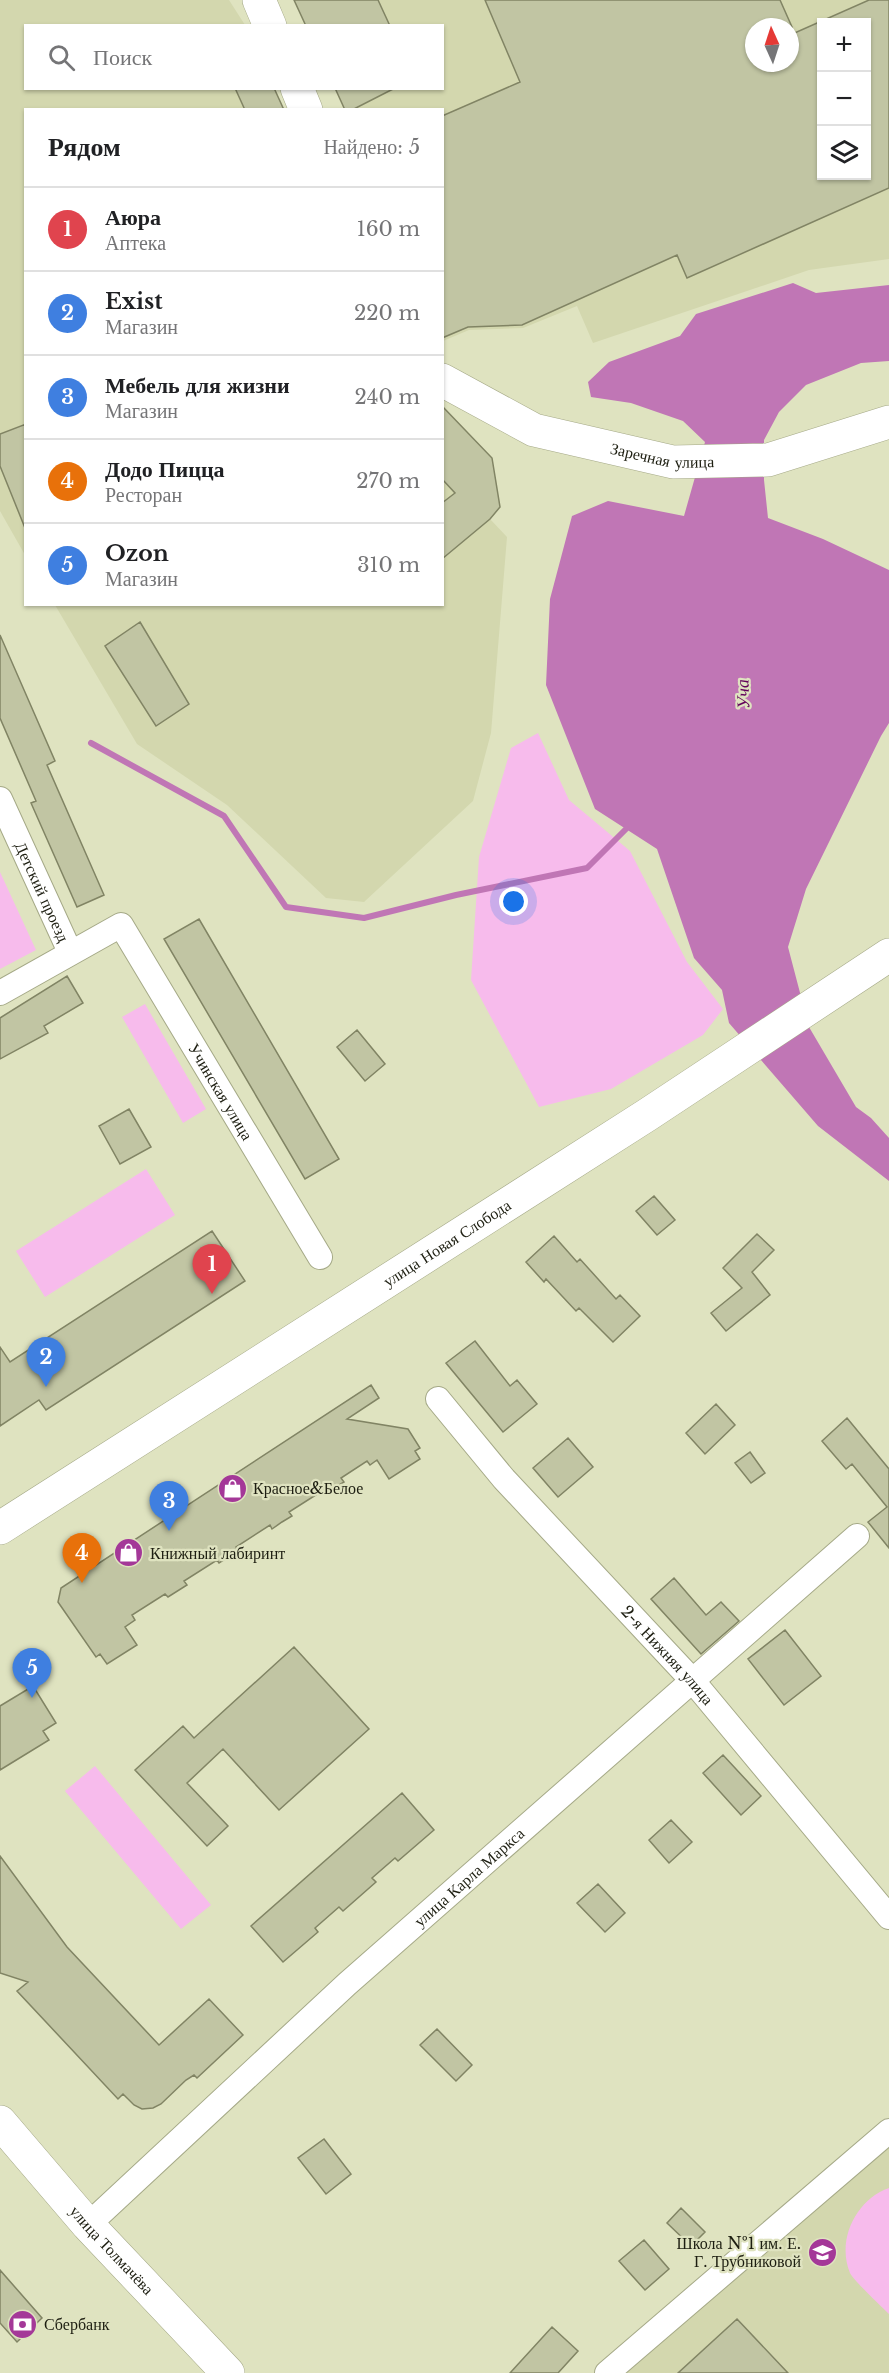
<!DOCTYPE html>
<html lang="ru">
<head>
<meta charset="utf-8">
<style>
	:root { --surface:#fff; --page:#f2f2f2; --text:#202124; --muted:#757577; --line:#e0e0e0; --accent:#111827 }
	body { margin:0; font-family:"Libre Baskerville",serif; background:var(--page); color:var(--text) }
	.controls { position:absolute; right:18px; top:18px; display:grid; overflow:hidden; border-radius:0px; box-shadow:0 2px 4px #0004 }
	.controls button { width:54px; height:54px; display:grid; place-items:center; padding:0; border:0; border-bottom:2px solid var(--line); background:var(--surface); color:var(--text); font:30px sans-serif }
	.compass { position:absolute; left:745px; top:18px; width:54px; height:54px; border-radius:50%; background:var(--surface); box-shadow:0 2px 4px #0004; rotate:357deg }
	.you { position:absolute; left:514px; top:902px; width:21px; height:21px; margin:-15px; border:4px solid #fff; border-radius:50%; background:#1a73e8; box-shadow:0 0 0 9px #1a73e833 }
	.badge { display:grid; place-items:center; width:39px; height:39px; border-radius:50%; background:var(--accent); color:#fff; font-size:20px; font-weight:700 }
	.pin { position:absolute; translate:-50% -50px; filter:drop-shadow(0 2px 3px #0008) }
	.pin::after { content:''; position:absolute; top:32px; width:21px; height:18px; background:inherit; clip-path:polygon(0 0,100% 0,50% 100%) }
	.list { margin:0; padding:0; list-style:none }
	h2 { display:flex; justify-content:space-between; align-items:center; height:78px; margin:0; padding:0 24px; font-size:26px }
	h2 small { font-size:20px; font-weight:400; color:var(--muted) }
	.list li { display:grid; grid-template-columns:39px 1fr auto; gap:18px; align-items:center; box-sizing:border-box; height:84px; padding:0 24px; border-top:2px solid var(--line) }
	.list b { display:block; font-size:22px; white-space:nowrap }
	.list p { margin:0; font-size:20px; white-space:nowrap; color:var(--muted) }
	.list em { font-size:20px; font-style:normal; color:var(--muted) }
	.icon { flex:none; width:33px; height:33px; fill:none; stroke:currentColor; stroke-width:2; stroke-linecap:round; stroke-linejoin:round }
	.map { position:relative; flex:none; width:889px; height:2373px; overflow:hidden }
	.search { position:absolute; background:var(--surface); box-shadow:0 2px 4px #0004; left:24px; top:24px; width:420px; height:66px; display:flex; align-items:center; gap:15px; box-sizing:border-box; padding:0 21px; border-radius:0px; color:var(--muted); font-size:22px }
	.panel { position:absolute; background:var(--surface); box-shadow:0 2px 4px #0004; left:24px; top:108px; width:420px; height:498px; border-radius:0px }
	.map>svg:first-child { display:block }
	.built { fill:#d3d7ae; fill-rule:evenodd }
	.green { fill:#f7bbec }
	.water { fill:#c076b5 }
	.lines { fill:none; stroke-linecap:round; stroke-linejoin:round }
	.stream { stroke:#c076b5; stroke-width:6 }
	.building { fill:#c1c5a3; stroke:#818464; stroke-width:1.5; fill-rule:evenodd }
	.street-casing { stroke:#a5a987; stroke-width:26 }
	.secondary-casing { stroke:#a5a987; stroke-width:34 }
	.street { stroke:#fff; stroke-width:24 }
	.secondary { stroke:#fff; stroke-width:33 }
	.labels { text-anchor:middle; stroke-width:4.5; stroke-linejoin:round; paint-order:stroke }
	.street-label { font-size:16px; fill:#1d1e11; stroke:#dfe3c0 }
	.poi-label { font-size:16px; fill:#1d1e11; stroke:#dfe3c0; text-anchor:start }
	.water-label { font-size:18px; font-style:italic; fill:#63035b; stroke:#dfe3c0 }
</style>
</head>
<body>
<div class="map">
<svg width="889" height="2373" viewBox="0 0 889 2373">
	<rect width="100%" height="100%" fill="#dfe3c0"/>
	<path class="built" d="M0,0H229L245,25L26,26V88L274,89L284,109L26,110L25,555L0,511Z
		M294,0H889V259L809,270L593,343L577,306L523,328L469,330L443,341L442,110L345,109L335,89L442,88V26L306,25ZM822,22H866V176H822ZM754,27H790V63H754Z
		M443,406L492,458L500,507L490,519L507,537L491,733L473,801L364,902L326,898L227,805L137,744L55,605L442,604Z
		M889,2131V2373H621Z"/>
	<path class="green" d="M538,733L569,800L630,851L687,962L723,1009L703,1035L611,1089L539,1107L471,980L479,857L511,748Z
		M0,872L36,950L0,969Z
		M145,1004L206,1109L183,1123L122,1017Z
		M146,1169L175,1215L45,1297L16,1251Z
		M95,1766L211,1905L181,1929L65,1791Z
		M889,2188V2314C880,2305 855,2282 850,2273C836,2239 857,2199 889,2188Z"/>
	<path class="water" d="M793,283L816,293L889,285V361L861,363L806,385L779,412L764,440V480L768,518L823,539L889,570V723L881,736L806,889L788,947L809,1027L856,1107L871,1118L889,1138V1181L818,1126L729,1023L722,990L694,958L657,849L595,809L546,685L550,599L572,516L608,501L684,516L705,442L683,421L631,403L591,397L588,382L609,362L680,336L696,314Z"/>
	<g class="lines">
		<path class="stream" d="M91,743L224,816L286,907L364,918L456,895L587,868L626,829"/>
	</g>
	<path class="building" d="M294,0H378L390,26H306Z
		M485,0H780L792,27H754V63H790V35L869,0H889V188L687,278L677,255L522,325L468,327L442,338V116L520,82ZM822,22H867V176H822Z
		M235,88H274L284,110H245Z
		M335,88H395L352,110H345Z
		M442,406L492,458L500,507L490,519L442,559V503L455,493L442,479Z
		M26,424V528H25L0,466V434Z
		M140,622L189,704L156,726L105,646Z
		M0,635L55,761L47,765L104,895L77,907L31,803L36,801L0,718Z
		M199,919L339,1159L305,1179L164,939Z
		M67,976L83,1003L44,1026L48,1033L0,1059V1018Z
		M357,1030L385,1064L365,1081L337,1047Z
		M129,1109L151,1147L120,1164L99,1126Z
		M654,1196L675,1220L657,1235L636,1211Z
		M212,1231L245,1281L46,1410L39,1400L0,1426V1347L10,1362Z
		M757,1234L774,1250L752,1272L770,1295L726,1331L711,1313L742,1288L723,1268Z
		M554,1236L577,1262L580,1259L616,1299L620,1295L640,1316L613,1342L579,1308L576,1311L546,1279L544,1282L526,1262Z
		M475,1341L510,1386L517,1380L537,1404L503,1432L446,1363Z
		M371,1385L379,1398L347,1419L408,1429L420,1448L415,1451L420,1459L389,1479L377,1460L370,1465L367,1461L341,1478L344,1482L325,1494L322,1491L289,1512L292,1516L282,1522L272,1529L270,1525L236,1547L238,1551L219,1563L217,1560L184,1581L187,1585L168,1597L165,1594L132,1615L135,1620L125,1627L137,1645L107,1664L100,1654L96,1657L58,1602L61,1588Z
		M716,1404L735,1425L705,1454L686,1433Z
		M847,1418L889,1469V1548L868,1522L887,1507L852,1464L846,1469L822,1441Z
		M568,1438L593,1467L558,1497L533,1468Z
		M750,1452L765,1473L751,1483L735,1463Z
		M674,1578L706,1615L721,1602L739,1621L701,1654L651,1599Z
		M785,1630L821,1676L784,1705L748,1659Z
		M294,1647L369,1729L279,1810L223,1749L187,1783L228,1826L207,1846L135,1770L183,1726L194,1738Z
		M33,1686L56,1723L43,1731L49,1740L0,1770V1706Z
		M723,1755L761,1796L741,1815L703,1773Z
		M402,1793L434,1830L398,1861L395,1858L372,1878L376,1882L343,1911L339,1907L315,1928L318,1932L283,1962L251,1926Z
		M671,1820L692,1842L669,1863L649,1840Z
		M0,1856L67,1947L159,2045L209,1999L243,2035L197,2078L194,2075L186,2080L161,2104L153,2108L142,2109L134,2105L123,2094L118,2099L17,1991L28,1982L0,1973Z
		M598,1884L625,1913L605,1932L577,1903Z
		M437,2029L472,2065L456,2081L420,2045Z
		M324,2139L351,2174L326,2194L298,2158Z
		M681,2208L705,2232L691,2246L667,2223Z
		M644,2240L669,2269L645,2290L619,2261Z
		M0,2270L42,2318L17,2342L0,2323Z
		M737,2319L788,2373H678Z
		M552,2327L578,2351L558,2373H510Z"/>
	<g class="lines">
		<defs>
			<g id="street">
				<path id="s1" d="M0,799L70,952"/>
				<path id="s2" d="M0,993L121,925L320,1257"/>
				<path id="s3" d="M438,1399L504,1479L692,1680L889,1917"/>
				<path id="s4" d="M88,2225L347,1984L857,1536"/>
				<path d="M607,2373L889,2131"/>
			</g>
			<g id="secondary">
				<path d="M259,0L270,26"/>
				<path d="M297,88L306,110"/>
				<path id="s5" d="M442,380L534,430L673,462L768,460L889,422"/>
				<path id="s6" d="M0,1528L647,1115L889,955"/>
				<path id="s7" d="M0,2122L88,2225L228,2373"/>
			</g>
		</defs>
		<use href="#street" class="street-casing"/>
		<use href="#secondary" class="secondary-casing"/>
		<use href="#street" class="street"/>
		<use href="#secondary" class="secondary"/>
	</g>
	<defs>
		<symbol id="shop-disc" viewBox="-11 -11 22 22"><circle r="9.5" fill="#a43898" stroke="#dfe3c0"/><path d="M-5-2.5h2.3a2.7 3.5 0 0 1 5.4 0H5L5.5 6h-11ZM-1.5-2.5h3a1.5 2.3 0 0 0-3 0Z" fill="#fff"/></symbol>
		<symbol id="school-disc" viewBox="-11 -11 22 22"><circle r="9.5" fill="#a43898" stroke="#dfe3c0"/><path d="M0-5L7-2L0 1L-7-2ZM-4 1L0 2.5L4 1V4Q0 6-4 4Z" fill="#fff"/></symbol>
		<symbol id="bank-disc" viewBox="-11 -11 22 22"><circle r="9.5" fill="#a43898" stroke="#dfe3c0"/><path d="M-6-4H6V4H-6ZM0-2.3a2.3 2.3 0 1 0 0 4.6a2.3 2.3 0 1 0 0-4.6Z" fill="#fff"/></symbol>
	</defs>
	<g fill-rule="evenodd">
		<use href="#shop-disc" x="216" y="1472" width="33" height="33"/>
		<use href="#shop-disc" x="112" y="1536" width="33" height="33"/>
		<use href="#school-disc" x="806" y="2236" width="33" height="33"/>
		<use href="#bank-disc" x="6" y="2308" width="33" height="33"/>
	</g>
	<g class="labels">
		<g class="street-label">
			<text dy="6" stroke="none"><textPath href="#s5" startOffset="236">Заречная улица</textPath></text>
			<text dy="6" stroke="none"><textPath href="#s1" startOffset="102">Детский проезд</textPath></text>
			<text dy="6" stroke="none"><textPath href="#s2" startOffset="333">Учинская улица</textPath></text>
			<text dy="6" stroke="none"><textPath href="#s6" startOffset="530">улица Новая Слобода</textPath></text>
			<text dy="6" stroke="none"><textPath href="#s3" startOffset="344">2-я Нижняя улица</textPath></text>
			<text dy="6" stroke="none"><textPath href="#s4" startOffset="516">улица Карла Маркса</textPath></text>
			<text dy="6" stroke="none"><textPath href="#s7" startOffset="170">улица Толмачёва</textPath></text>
		</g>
		<g class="poi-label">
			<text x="253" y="1494">Красное&amp;Белое</text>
			<text x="150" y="1559">Книжный лабиринт</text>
			<text x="801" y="2249" text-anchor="end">Школа №1 им. Е.<tspan x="801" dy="18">Г. Трубниковой</tspan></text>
			<text x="44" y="2330">Сбербанк</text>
		</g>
		<g class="water-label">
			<text transform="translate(743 694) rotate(-92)" y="6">Уча</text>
		</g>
	</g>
</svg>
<div class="controls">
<button>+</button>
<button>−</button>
<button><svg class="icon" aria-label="layers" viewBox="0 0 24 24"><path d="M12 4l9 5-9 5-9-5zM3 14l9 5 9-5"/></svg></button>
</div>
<svg class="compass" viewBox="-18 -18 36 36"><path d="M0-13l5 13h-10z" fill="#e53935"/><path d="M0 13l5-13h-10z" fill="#757577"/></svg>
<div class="you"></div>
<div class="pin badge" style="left:212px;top:1294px;background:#e0444e">1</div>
<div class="pin badge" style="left:46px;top:1387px;background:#3f7fe0">2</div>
<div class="pin badge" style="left:169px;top:1531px;background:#3f7fe0">3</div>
<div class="pin badge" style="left:82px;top:1583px;background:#e8710a">4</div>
<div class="pin badge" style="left:32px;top:1698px;background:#3f7fe0">5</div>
<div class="search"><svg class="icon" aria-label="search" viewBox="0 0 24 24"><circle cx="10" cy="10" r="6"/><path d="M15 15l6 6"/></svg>Поиск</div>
<section class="panel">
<h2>Рядом<small>Найдено: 5</small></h2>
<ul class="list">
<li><span class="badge" style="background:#e0444e">1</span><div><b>Аюра</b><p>Аптека</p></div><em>160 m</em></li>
<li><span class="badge" style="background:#3f7fe0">2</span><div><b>Exist</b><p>Магазин</p></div><em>220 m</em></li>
<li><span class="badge" style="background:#3f7fe0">3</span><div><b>Мебель для жизни</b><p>Магазин</p></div><em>240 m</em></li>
<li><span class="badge" style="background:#e8710a">4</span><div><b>Додо Пицца</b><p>Ресторан</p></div><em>270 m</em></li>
<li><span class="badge" style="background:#3f7fe0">5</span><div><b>Ozon</b><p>Магазин</p></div><em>310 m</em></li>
</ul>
</section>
</div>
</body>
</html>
